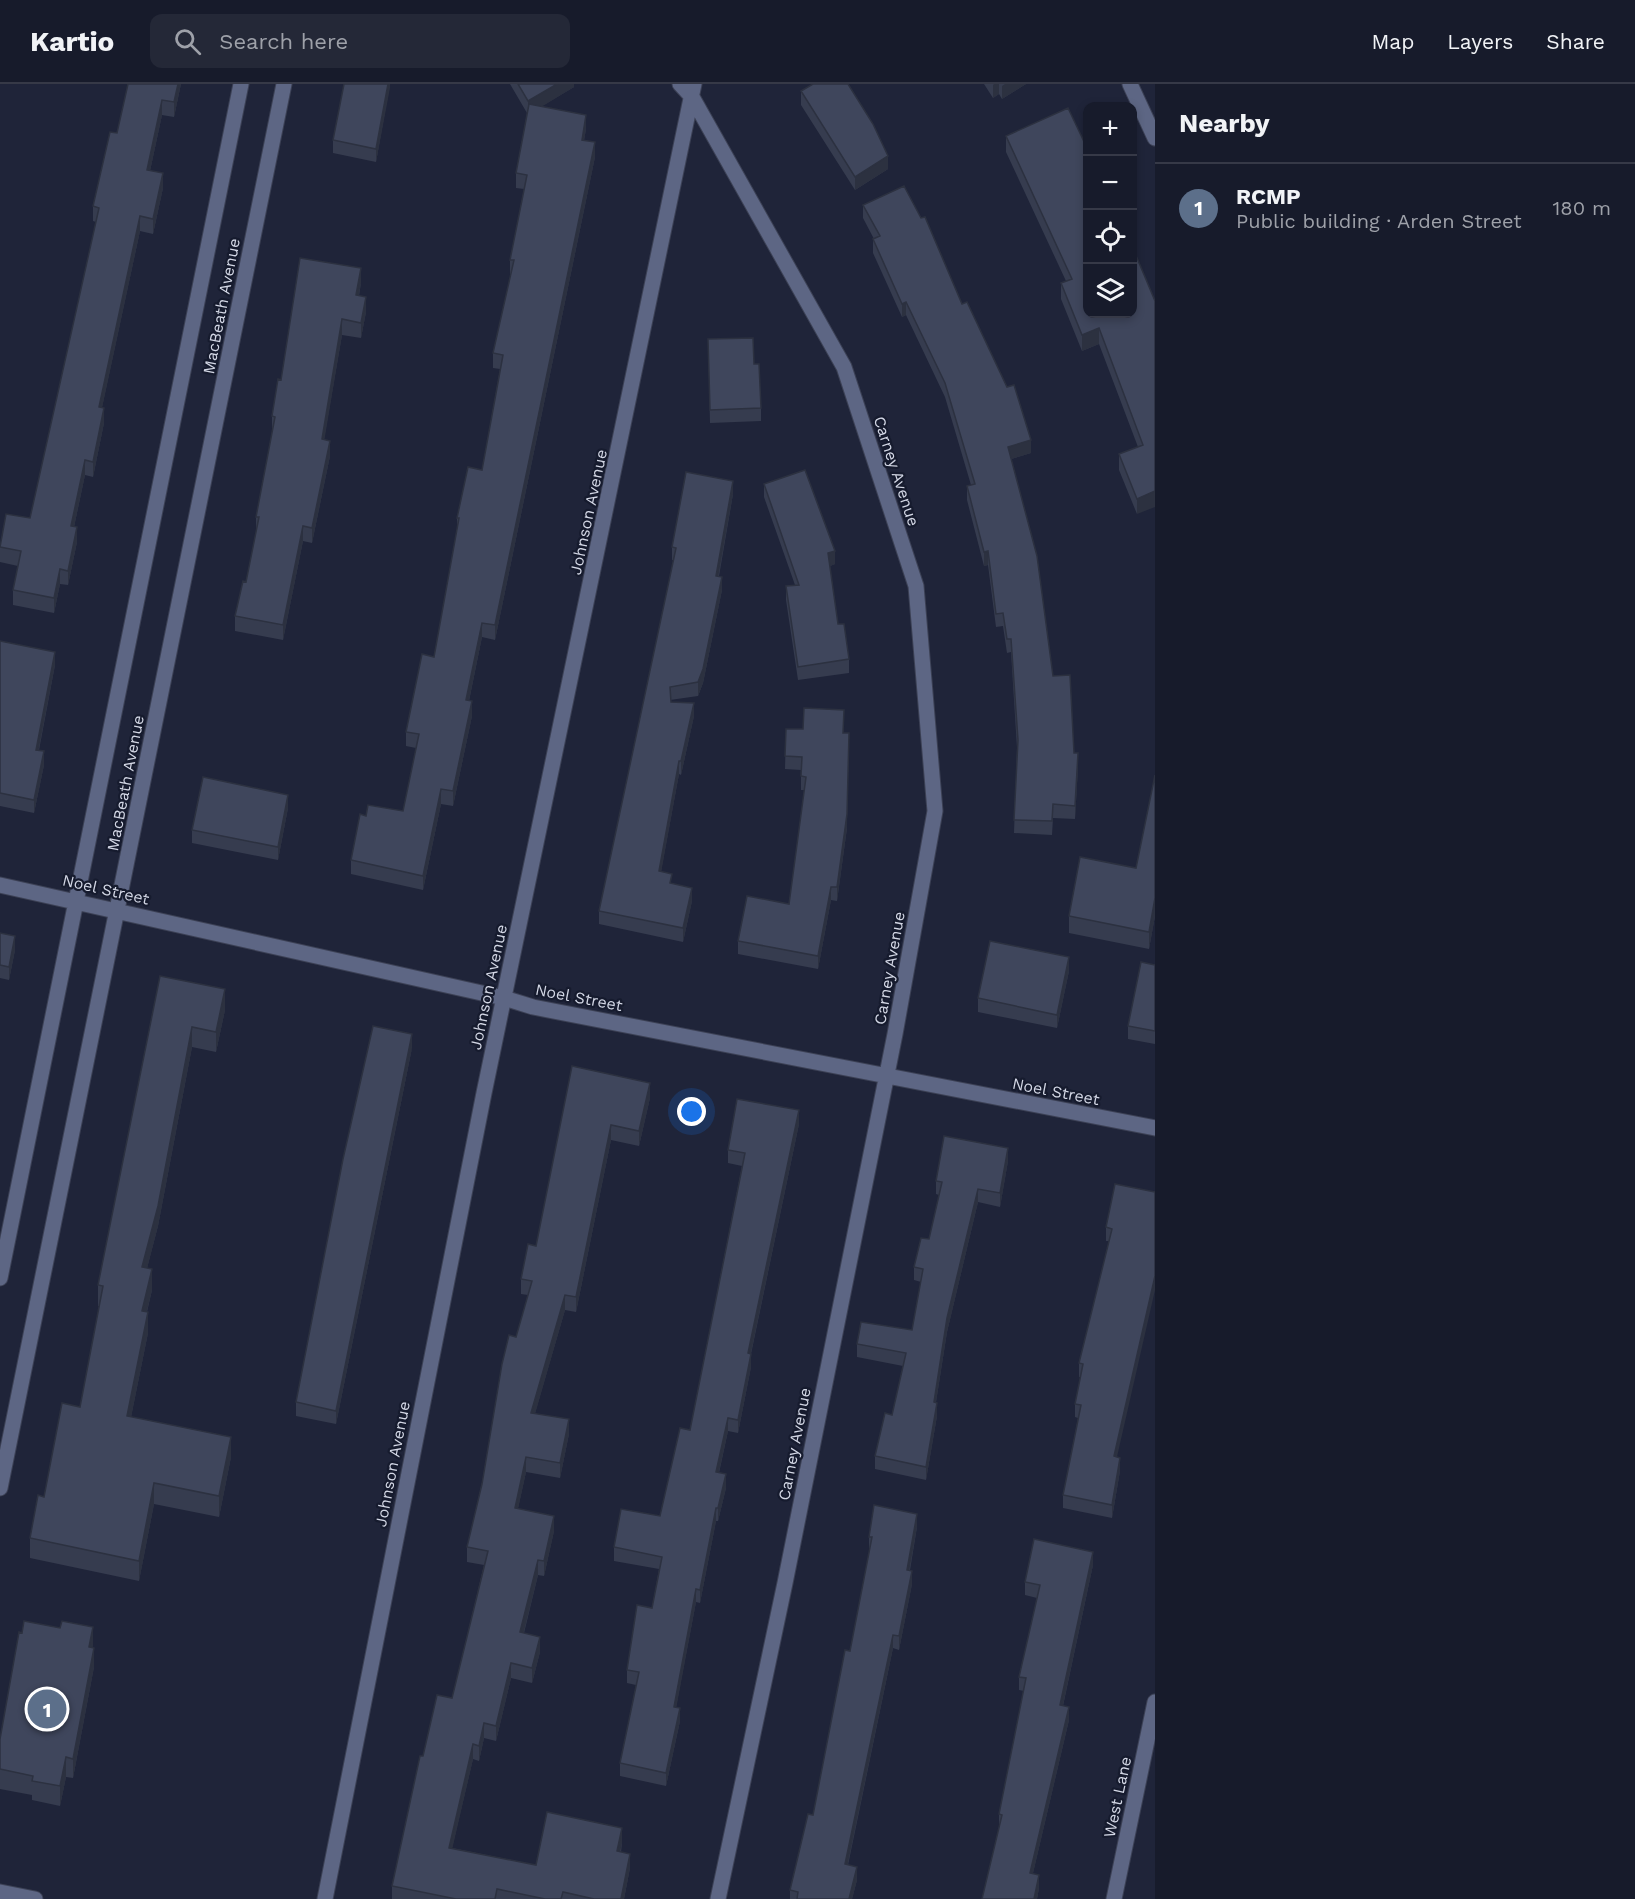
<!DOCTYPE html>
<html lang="en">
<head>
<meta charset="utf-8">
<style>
	:root { --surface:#171b2b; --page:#242837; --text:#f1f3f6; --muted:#9ea1a9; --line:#363947; --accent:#b45309 }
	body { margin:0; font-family:"Work Sans",sans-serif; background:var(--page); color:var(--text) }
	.controls { position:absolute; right:18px; top:18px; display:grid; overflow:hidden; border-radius:12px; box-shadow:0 3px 9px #0003 }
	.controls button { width:54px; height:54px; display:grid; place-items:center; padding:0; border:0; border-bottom:2px solid var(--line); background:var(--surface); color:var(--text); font:30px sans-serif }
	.you { position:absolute; left:692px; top:1028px; width:21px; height:21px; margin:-15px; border:4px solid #fff; border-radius:50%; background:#1a73e8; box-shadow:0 0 0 9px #1a73e833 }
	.badge { display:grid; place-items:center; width:39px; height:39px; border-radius:50%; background:var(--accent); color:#fff; font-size:20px; font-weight:700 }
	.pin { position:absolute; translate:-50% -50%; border:3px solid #fff; box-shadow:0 2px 6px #0006 }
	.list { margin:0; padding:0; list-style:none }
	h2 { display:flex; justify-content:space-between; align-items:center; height:78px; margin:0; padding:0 24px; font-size:26px }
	h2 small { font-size:20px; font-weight:400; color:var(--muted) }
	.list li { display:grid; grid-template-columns:39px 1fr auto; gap:18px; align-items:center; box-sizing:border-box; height:90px; padding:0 24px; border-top:2px solid var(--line) }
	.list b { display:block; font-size:22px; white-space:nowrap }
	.list p { margin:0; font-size:20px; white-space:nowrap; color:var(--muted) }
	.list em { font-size:20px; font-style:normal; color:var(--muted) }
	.icon { flex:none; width:33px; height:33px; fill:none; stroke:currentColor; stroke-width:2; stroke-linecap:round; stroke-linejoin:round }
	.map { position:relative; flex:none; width:1155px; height:1815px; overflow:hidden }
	header { display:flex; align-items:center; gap:36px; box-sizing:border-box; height:84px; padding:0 30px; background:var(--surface); border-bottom:2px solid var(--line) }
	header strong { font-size:28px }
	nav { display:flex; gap:33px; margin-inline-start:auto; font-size:21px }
	.search { width:420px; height:54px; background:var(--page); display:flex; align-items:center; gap:15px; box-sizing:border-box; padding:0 21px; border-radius:12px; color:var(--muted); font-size:22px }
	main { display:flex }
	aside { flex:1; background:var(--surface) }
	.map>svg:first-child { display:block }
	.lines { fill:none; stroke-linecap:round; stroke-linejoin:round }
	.minor-casing { stroke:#3c4155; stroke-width:17 }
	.minor { stroke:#5d6684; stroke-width:15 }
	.wall { fill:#363c4f }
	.shaded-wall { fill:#2c3140 }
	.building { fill:#3f465c; stroke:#2c3140; stroke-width:1.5 }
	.labels { text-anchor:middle; stroke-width:4.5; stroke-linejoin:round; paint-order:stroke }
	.street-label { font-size:16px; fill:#d3d7e5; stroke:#161b2e }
</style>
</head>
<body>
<header>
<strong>Kartio</strong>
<div class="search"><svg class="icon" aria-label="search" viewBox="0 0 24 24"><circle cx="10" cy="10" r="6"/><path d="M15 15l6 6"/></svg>Search here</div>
<nav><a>Map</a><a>Layers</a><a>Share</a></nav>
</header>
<main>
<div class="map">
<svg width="1155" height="1815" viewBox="0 0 1155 1815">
	<rect width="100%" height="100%" fill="#1f2439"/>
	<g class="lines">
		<defs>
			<path id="minor" d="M680,0L692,13L844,283L916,502L935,727L895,950L785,1499L718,1815
				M1130,0L1155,54
				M0,801L504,914L533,923L1155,1044
				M0,1194L241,0
				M0,1404L284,0
				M0,1808L35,1815
				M325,1815L484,1009L694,0
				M1114,1815L1155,1618"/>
		</defs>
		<use href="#minor" class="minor-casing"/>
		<use href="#minor" class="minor"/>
	</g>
	<path class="wall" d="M128,0H181L174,33L162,31L150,87L163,104L153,150L140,147L102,323L104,339L93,393L85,391L74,443L77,458L68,501L60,500L54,529L13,521V506L18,482L0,478V463L30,434L96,138L93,137V122L117,49Z
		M390,0L376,78L333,69V56Z
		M510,0H574V3L542,22L586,45L584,56L595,73L495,556L482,553L469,617L472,632L453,722L441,720L423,806L351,790V776L366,732L403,727L416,664L406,662V648L434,573L457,448V434L482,386L500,285L493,284V269L511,190H510V176L524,105L516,104V89L527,29Z
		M984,0H1026L1002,15L999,10L993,14Z
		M801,7L888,85L855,106L801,21Z
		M1006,52L1155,217L1137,430L1119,386V370L1138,363L1099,260L1082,267L1061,215V199L1066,197L1006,68Z
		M863,121L962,220L1031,369L1011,375L1053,592L1078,683L1075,735L1053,734L1052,751L1014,749L1017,664L1011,568L1007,569L1003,542L996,543L988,481L984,482L967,416V402L971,401L945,313L906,231L902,233L873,169V155H874L863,134Z
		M361,199L359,212L366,228L361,254L342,251L324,355L330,372L312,459L303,457L283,556L235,547V532L246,498L256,448V433L272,348V332L281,296Z
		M708,255L754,280L761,324V337L710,339Z
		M764,400L835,480L830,482L838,540L849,575V589L798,596L786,516V502L795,501L764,413Z
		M733,410L719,492L722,506L703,599L698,612L670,616L671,618L694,632L681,691L679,690L661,787L672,800L692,817L683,858L599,840V827L674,476H672V463Z
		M0,557L55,581L39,666L44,681L34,729L0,722Z
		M786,645L843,649L847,744L837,817L831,816L818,885L738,870V857L789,820L805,706H801V686L785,685Z
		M1155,691V832L1149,865L1069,849V832L1136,784Z
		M288,724L278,776L192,759V746Z
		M0,849L15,866L9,896L0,894Z
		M1155,881V960L1128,955V942Z
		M1069,887L1057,944L978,928V914Z
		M160,892L225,926L216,968L192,963L158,1142L147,1184L152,1206L147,1228L148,1249L131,1333L231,1373L219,1433L154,1420L139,1497L30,1474V1454L44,1413L80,1323L99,1222H98V1201Z
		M412,964L336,1340L296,1332V1318Z
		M572,982L650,1014L639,1062L611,1056L576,1228L565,1226L535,1329L569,1350L560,1394L526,1388L518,1424L554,1447L544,1492L538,1491L524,1549L540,1568L532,1599L511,1594L496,1657L484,1654L479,1677L473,1675L452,1764L536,1781L622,1759L621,1768L630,1784L624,1815H392V1802L423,1672L452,1614L484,1481L467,1478V1463L516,1253L528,1211L521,1210V1195L536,1162Z
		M799,1040L751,1270V1283L738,1349L728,1347L719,1389L726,1404L718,1437H716L700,1519L696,1518L676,1623L680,1637L666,1702L620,1692V1679L636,1601L627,1599V1586L652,1524L659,1485L614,1477V1463L660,1432L690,1346L742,1082L728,1079V1066Z
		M1008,1077L1000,1123L978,1118L947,1248L936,1318L937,1332L926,1396L875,1385V1372L892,1331L903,1282L857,1273V1260L912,1246L921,1198L914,1196V1183L929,1155L939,1111L936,1110V1097Z
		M1115,1100L1116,1373L1120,1387L1112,1434L1063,1424V1411L1078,1334L1075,1333V1320L1081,1293H1079V1279L1109,1157H1106V1143Z
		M917,1443L910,1486L912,1500L899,1566L893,1564L848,1781L857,1796L852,1815H790V1806L813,1731L850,1567L870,1466H869V1453Z
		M1093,1481L1063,1622L1069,1636L1033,1789L1039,1804L1037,1815H982L999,1743V1730L1024,1607L1019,1606V1593L1037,1514L1025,1511V1498Z
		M93,1564L94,1583L73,1694L66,1693L60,1722L32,1716V1711L0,1705V1655Z"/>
	<path class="shaded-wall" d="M178,0H181L174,33V18Z
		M388,0H390V4L376,78V65Z
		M557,0H574V3L528,31V17Z
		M994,0H999V10L993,14V1Z
		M1005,0H1026L1002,15V2Z
		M162,16V31L147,101V86Z
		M586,31V45L582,70V56Z
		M595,58V73L495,556V541Z
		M888,72V85L855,106V93Z
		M163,89V104L153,150V135Z
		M140,132V147L99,338V323Z
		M361,184V199L356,226V211Z
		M366,213V228L361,254V239Z
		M906,218V231L902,233V220Z
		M342,235V251L322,370V355Z
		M1099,244V260L1082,267V251Z
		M104,324V339L93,393V378Z
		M1031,356V369L1008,376V363Z
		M330,357V372L312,459V444Z
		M85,376V391L71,457V442Z
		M733,397V410L716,505V492Z
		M1155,407V423L1137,430V415Z
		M303,442V457L283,556V541Z
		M77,443V458L68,501V487Z
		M835,467V480L828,483V469Z
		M988,467V481L984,482V468Z
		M60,485V500L54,529V514Z
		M722,493V506L703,599L698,612V598Z
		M482,539V553L466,631V616Z
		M55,568V581L36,679V666Z
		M472,617V632L453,722V707Z
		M694,619V632L681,691V677Z
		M849,649L847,744L837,817V803Z
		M44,667V681L34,729V716Z
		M1078,669V683L1075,735V722Z
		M679,677V690L659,800V787Z
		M441,705V720L423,806V792Z
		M288,711V724L278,776V763Z
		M831,803V816L818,885V872Z
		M692,804V817L683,858V844Z
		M1155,814V832L1149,865V848Z
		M15,852V866L9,896V883Z
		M1069,873V887L1057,944V931Z
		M225,905V926L216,968V948Z
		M192,943V963L158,1142L142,1204V1183Z
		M412,950V964L336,1340V1327Z
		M650,999V1014L639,1062V1047Z
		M799,1026V1040L748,1283V1269Z
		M611,1041V1056L576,1228V1213Z
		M1008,1064V1077L1000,1123V1109Z
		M978,1105V1118L947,1248L934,1331V1318L947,1234Z
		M152,1185V1206L142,1247V1227Z
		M1155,1192V1206L1114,1386V1372Z
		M565,1211V1226L531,1344V1329Z
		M148,1228V1249L127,1353V1332Z
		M751,1270V1283L738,1349V1336Z
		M937,1319V1332L926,1396V1383Z
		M728,1334V1347L716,1401V1388Z
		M569,1335V1350L560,1394V1379Z
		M231,1353V1373L219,1433V1412Z
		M526,1373V1388L515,1439V1424Z
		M1120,1374V1387L1112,1434V1421Z
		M726,1390V1404L718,1437V1424Z
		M154,1399V1420L139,1497V1477Z
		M716,1424V1437L700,1519V1506Z
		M917,1430V1443L907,1499V1486Z
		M554,1432V1447L544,1492V1477Z
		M1093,1468V1481L1060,1635V1621Z
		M538,1476V1491L520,1563V1548Z
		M912,1487V1500L899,1566V1552Z
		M696,1505V1518L674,1636V1623Z
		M93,1543V1562L89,1583V1563Z
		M893,1551V1564L845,1793V1780Z
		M540,1553V1568L532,1599V1584Z
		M94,1564V1583L73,1694V1675Z
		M511,1579V1594L496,1657V1642Z
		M1069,1623V1636L1030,1802V1789Z
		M680,1624V1637L666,1702V1689Z
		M484,1639V1654L479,1677V1662Z
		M473,1660V1675L449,1779V1764Z
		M66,1673V1693L60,1722V1702Z
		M622,1744V1759L617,1782V1767Z
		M630,1770V1784L624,1815H621Z
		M857,1783V1796L852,1815H849Z
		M1039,1791V1804L1037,1815H1034Z"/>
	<path class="building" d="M128,0H178L174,18L162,16L147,86L163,89L153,135L140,132L99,323L104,324L93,378L85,376L71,442L77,443L68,487L60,485L54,514L13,506L21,467L0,463L6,430L30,434L99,124L93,122L110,48L117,49Z
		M344,0H388L376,65L333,56Z
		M518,0H557L528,17Z
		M813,0H848L873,40L888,72L855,93L801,7Z
		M529,20L586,31L582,56L595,58L495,541L482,539L466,616L472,617L453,707L441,705L423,792L351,776L360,730L366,732L368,721L403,727L419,650L406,648L422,570L434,573L459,434H457L468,383L482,386L503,271L493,269L514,176H510L527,91L516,89Z
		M1068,24L1088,66V230H1132V162L1155,217V407L1137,415L1119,370L1143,361L1099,244L1082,251L1061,199L1072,195L1006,52Z
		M904,102L921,134L925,133L962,220L967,218L1007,303L1014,301L1031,356L1008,363L1037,472L1053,592L1070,591L1074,669H1078L1075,722L1053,720L1052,737L1014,736L1018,656L1011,555H1007L1003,529L996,530L988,467L984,468L967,402L975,400L945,299L906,218L902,220L873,155L880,152L863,121Z
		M300,174L361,184L356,211L366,213L361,239L342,235L322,355L330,357L312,444L303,442L283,541L235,532L243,497L246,498L259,433H256L275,333L272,332L278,295L281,296Z
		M753,254L754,280H759L761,324L710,326L708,255Z
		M805,386L835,467L828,469L838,540H844L849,575L798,583L786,502L799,501L764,400Z
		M686,388L733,397L716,492L722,493L703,585L698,598L670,603L671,618L694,619L681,677H679L659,787L672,790L670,799L692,804L683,844L599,827L676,464L672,463Z
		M0,557L55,568L36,666L44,667L34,716L0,709Z
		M804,624L844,626L843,649H849L847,730L837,803H831L818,872L738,857L747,812L789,820L806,693L801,692L802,673L785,672L786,645H803Z
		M1155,691V814L1149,848L1069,832L1080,773L1136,784Z
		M203,693L288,711L278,763L192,746Z
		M0,849L15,852L9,883L0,881Z
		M990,857L1069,873L1057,931L978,914Z
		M1141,878L1155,881V947L1128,942Z
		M160,892L225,905L216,948L192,943L158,1122L142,1183L152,1185L142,1227L148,1228L127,1332L231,1353L219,1412L154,1399L139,1477L30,1454L38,1411L44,1413L62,1319L80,1323L103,1202L98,1201Z
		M373,942L412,950L336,1327L296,1318L343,1075Z
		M572,982L650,999L639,1047L611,1041L576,1213L565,1211L531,1329L569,1335L560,1379L526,1373L515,1424L554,1432L544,1477L538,1476L520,1548L540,1553L532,1584L511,1579L496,1642L484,1639L479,1662L473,1660L449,1764L536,1781L547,1728L622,1744L617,1767L630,1770L621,1815H594L563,1808L561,1815H545L497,1805L495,1815H456L392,1802L420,1672H423L437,1611L452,1614L488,1467L467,1463L482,1400L502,1280L509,1251L516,1253L532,1197L521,1195L528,1160L536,1162Z
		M737,1015L799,1026L748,1269L751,1270L738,1336L728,1334L716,1388L726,1390L718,1424H716L700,1506L696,1505L674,1623L680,1624L666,1689L620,1679L639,1588L627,1586L637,1521L652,1524L662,1473L614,1463L621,1425L660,1432L680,1344L690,1346L745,1069L728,1066Z
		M944,1052L1008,1064L1000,1109L978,1105L947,1234L934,1318L937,1319L926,1383L875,1372L885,1329L892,1331L906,1269L857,1260L861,1238L912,1246L923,1185L914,1183L921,1154L929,1155L942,1098L936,1097Z
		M1115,1100L1155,1108V1192L1114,1372L1120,1374L1112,1421L1063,1411L1081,1321L1075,1320L1083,1280L1079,1279L1112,1145L1106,1143Z
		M874,1421L917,1430L907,1486L912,1487L899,1552L893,1551L845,1780L857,1783L849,1815H797L798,1808L790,1806L808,1730L813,1731L845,1566L850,1567L872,1453H869Z
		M1034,1455L1093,1468L1060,1621L1069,1623L1030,1789L1039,1791L1034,1815H982L1002,1731L999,1730L1026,1594L1019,1593L1040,1501L1025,1498Z
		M24,1537L60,1544L62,1537L93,1543L89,1563L94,1564L73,1675L66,1673L60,1702L32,1697L33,1692L0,1685V1655L19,1548L22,1549Z"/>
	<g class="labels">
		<g class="street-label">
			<text transform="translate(221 222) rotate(-79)" y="6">MacBeath Avenue</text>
			<text transform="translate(897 387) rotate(72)" y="6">Carney Avenue</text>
			<text transform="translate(588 428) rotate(-78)" y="6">Johnson Avenue</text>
			<text transform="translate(125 699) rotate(-79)" y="6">MacBeath Avenue</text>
			<text transform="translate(106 805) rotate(13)" y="6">Noel Street</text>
			<text transform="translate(889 884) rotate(-80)" y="6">Carney Avenue</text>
			<text transform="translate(488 903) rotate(-78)" y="6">Johnson Avenue</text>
			<text transform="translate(579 913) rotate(11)" y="6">Noel Street</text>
			<text transform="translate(1056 1007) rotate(11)" y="6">Noel Street</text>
			<text transform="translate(794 1360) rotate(-79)" y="6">Carney Avenue</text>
			<text transform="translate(392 1380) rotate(-79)" y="6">Johnson Avenue</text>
			<text transform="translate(1117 1713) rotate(-78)" y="6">West Lane</text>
		</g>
	</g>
</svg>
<div class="controls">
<button>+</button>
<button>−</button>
<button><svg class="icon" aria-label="locate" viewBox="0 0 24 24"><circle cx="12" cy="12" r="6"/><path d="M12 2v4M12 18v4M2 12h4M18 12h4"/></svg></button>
<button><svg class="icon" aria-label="layers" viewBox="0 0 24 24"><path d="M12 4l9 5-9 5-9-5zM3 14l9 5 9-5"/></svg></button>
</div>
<div class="you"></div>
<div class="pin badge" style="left:47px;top:1625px;background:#5c6f8a">1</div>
</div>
<aside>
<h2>Nearby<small></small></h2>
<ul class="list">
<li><span class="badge" style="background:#5c6f8a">1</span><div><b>RCMP</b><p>Public building · Arden Street</p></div><em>180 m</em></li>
</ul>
</aside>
</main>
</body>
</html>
